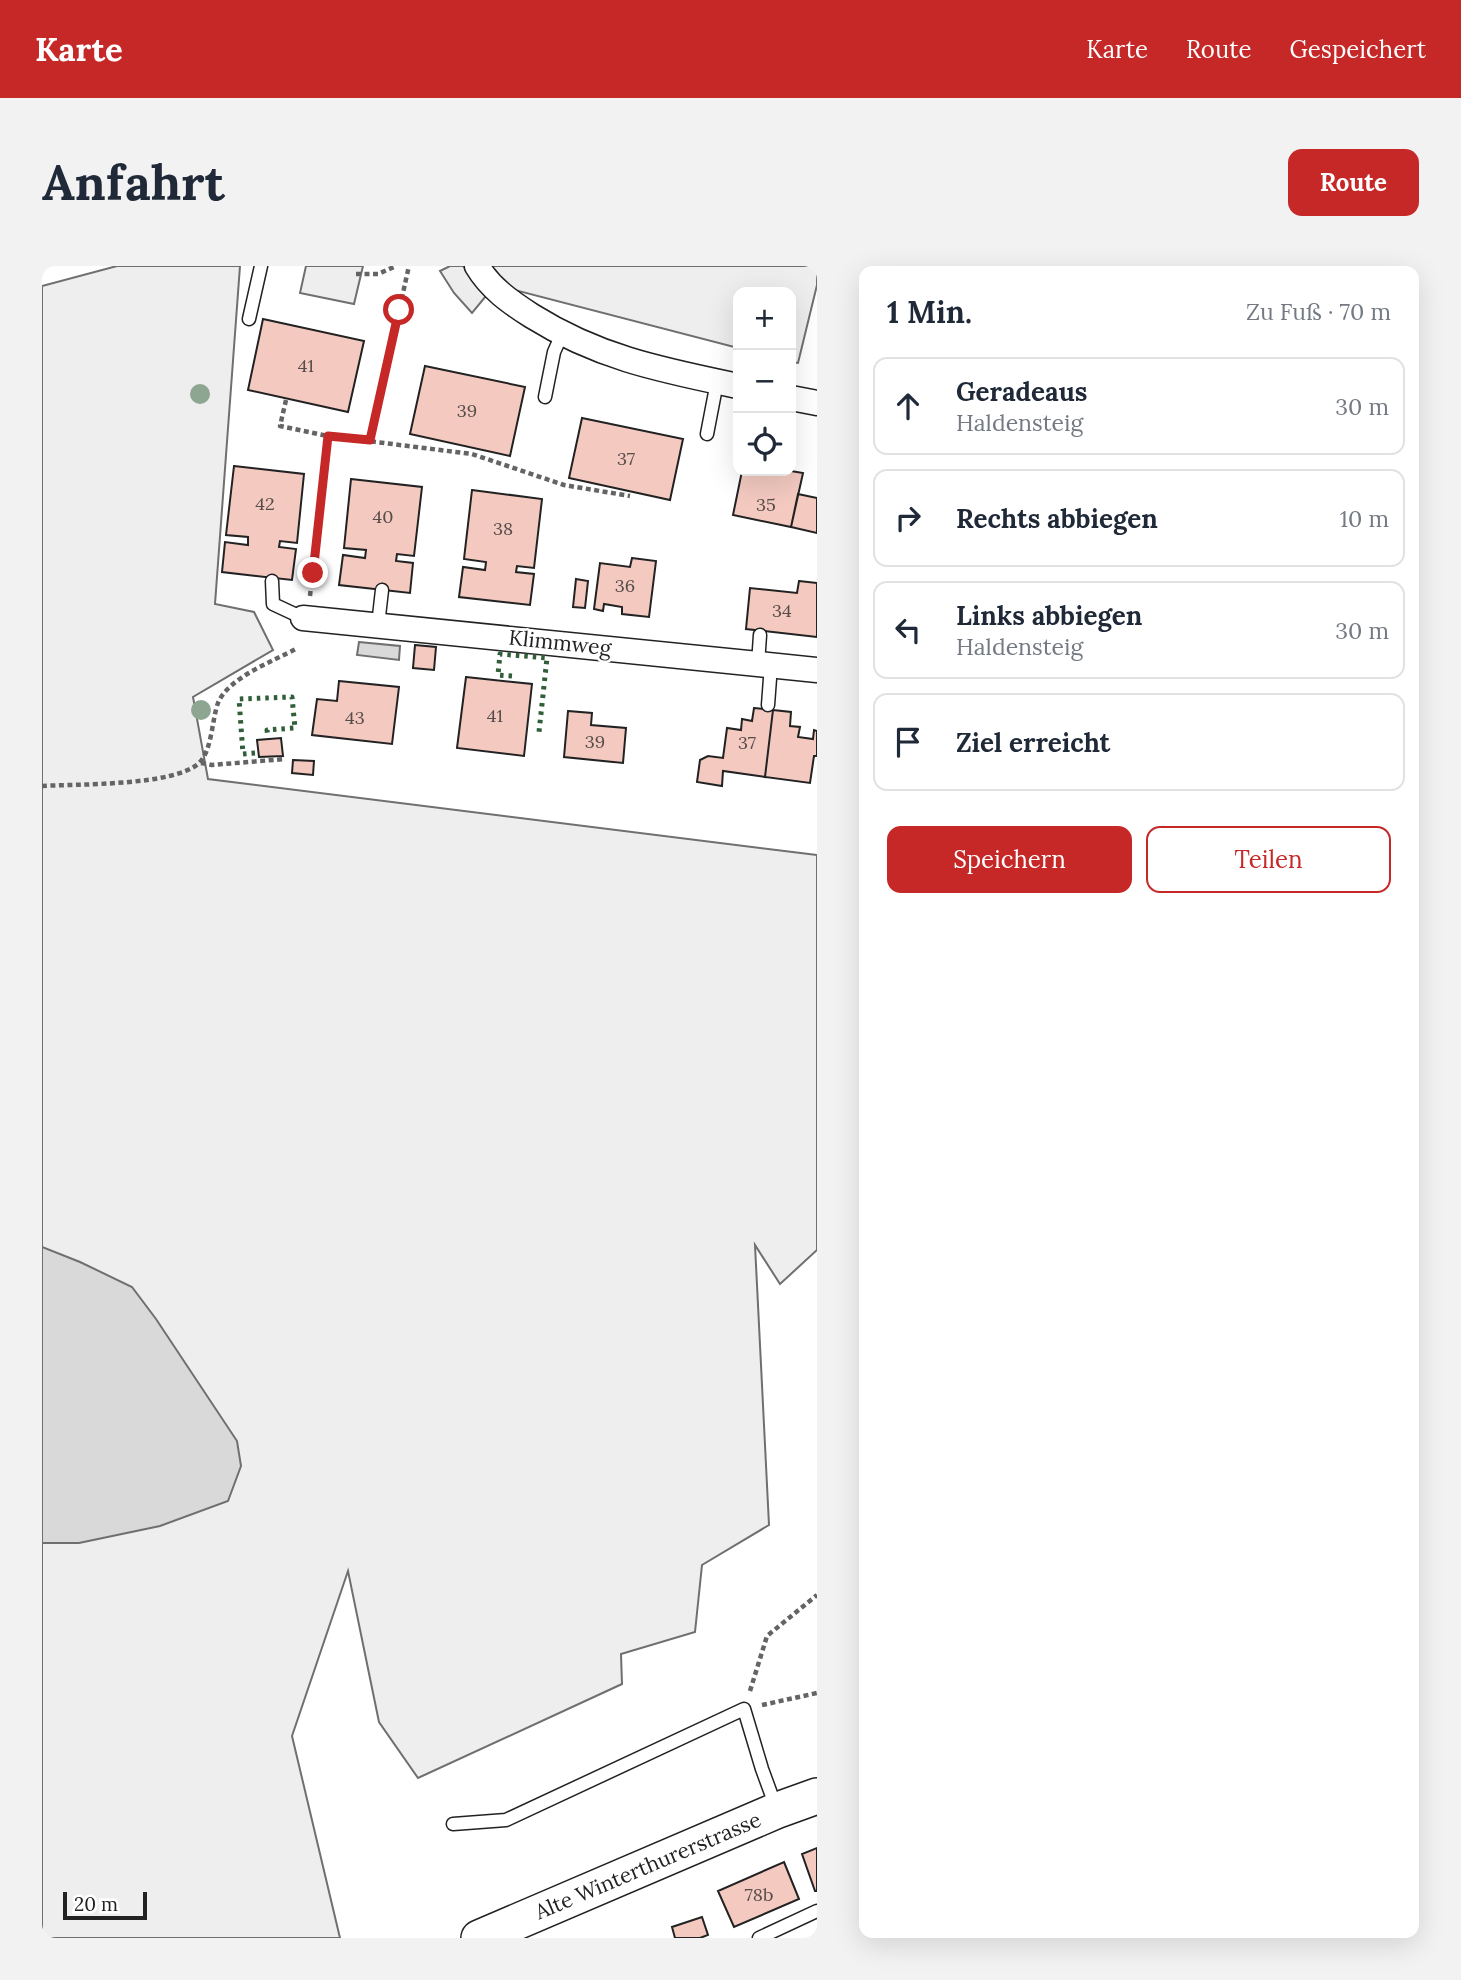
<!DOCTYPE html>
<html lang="de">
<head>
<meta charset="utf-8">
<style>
	:root { --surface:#fff; --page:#f2f2f3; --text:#1f2937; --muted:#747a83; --line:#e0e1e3; --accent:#c62828 }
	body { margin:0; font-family:Lora,serif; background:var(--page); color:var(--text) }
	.controls { position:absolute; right:21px; top:21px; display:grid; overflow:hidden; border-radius:14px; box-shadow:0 7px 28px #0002 }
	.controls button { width:63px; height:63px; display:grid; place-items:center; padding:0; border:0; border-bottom:2px solid var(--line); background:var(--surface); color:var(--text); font:35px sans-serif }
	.scale { position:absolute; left:21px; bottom:18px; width:84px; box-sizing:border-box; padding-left:7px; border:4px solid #222; border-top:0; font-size:19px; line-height:24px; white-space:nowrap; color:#222; -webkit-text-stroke:5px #fff; paint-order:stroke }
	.stop { position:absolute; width:21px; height:21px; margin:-16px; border:5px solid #c62828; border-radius:50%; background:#fff }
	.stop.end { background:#c62828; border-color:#fff; box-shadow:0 2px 7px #0008 }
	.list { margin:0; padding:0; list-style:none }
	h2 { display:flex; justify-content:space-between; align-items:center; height:91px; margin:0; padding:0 28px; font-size:30px }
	h2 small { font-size:23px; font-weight:400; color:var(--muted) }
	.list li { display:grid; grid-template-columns:46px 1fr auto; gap:21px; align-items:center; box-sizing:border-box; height:98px; margin:0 14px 14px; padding:0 14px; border:2px solid var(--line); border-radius:14px }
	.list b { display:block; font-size:26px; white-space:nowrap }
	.list p { margin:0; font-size:23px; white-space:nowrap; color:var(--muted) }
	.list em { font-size:23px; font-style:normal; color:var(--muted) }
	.actions { display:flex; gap:14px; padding:21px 28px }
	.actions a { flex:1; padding:16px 0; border:2px solid var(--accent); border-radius:14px; text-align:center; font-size:24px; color:var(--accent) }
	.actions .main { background:var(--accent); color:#fff }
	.icon { flex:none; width:38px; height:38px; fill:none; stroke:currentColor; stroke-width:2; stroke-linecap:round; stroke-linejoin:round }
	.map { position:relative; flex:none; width:775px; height:1672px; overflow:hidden; border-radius:14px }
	header { display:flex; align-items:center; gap:42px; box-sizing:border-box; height:98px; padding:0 35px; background:var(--accent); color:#fff }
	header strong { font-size:33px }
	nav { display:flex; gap:38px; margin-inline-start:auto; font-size:24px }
	.intro { display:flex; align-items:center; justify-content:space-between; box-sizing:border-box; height:168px; padding:0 42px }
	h1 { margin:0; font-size:49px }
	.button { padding:18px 32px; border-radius:14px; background:var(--accent); color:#fff; font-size:24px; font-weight:700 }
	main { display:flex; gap:42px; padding:0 42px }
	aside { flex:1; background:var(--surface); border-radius:14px; box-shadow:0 7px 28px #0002 }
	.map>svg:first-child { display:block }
	.green { fill:#eee; stroke:#6f6f6f; stroke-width:2 }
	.parking { fill:#ededed; stroke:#6f6f6f; stroke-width:2 }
	.water { fill:#d9d9d9; stroke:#6f6f6f; stroke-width:2 }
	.building { fill:#f3c9c0; stroke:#222; stroke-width:2 }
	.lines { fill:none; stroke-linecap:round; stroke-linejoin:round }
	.lane-casing { stroke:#222; stroke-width:15 }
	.street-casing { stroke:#222; stroke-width:27 }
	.secondary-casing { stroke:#222; stroke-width:38 }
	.path { stroke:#646464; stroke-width:4.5; stroke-dasharray:5 3.5; stroke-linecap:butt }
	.lane { stroke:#fff; stroke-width:12 }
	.street { stroke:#fff; stroke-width:24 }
	.secondary { stroke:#fff; stroke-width:35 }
	.hedge { stroke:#2f5e38; stroke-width:5; stroke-dasharray:3.5 5; stroke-linecap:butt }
	.tree { fill:#8da692 }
	.route { stroke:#c62828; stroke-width:9 }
	.labels { text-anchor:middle; stroke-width:5; stroke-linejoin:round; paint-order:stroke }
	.number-label { font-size:18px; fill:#564c4a }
	.street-label { font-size:21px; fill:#222; stroke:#fff }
</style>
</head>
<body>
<header>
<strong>Karte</strong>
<nav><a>Karte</a><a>Route</a><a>Gespeichert</a></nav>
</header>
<div class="intro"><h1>Anfahrt</h1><a class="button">Route</a></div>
<main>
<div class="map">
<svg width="775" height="1672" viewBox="0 0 775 1672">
	<rect width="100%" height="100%" fill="#fff"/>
	<path class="green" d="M75,0H198L173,338L212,346L231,384L151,431L166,513L775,589V984L738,1018L713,979L727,1259L660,1299L653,1366L579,1388L580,1418L376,1512L337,1456L306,1305L250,1470L298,1672H0V20Z
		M264,0H321L312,38L258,27Z
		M450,0H775V19L756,97L749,96V26H696V82L461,21Z"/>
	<path class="parking" d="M408,0H421L444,30L430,47L412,27L398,5Z"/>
	<path class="water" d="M317,376L358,380L357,394L315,389Z
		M0,981L38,996L90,1021L114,1053L195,1175L199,1200L186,1235L118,1260L37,1277H0Z"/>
	<path class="building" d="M221,53L322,75L306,146L206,124Z
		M383,100L483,121L468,190L368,168Z
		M540,152L641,173L628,234L527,212Z
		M192,200L262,208L255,277L238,275L237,281L254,283L250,314L180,306L183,276L206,279V271L184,269Z
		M700,205H749L761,207L749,261L691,249Z
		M309,213L380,221L372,290L355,288L354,295L371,297L368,327L297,319L301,289L323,292L324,284L302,282Z
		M430,224L500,233L492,302L475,300L474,306L492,308L488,339L417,331L421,301L443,304L444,296L422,293Z
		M756,228L775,232V267L749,261Z
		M590,292L614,295L607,351L580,348V341L562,338L561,345L552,343L558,297L588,301Z
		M534,313L546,315L543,342L531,341Z
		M757,315L775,317V371L704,363L708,322L755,327Z
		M373,379L394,381L392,404L371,402Z
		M424,411L490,418L482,490L415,482Z
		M297,415L357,421L350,478L270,469L275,433L295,435Z
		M712,442L731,444L723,511L681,505L680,520L655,516L658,494L666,490L681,492L685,462L699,464L700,453L710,455Z
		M731,444L749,446L748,460L758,461L756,471L771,473L772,464L775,465V490H772L768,517L723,511Z
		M526,445L550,447L549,459L584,462L581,497L522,491Z
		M239,472L241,490L217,491L215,474Z
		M251,494L272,495L271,509L250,507Z
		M775,1582V1625H773L760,1588Z
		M742,1596L757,1633L692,1661L676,1625Z
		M660,1651L666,1669L658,1672H633L630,1661Z"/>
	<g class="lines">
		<defs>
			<path id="lane" d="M207,53L219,0
				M503,131L512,86L520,68
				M665,168L675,116
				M230,315L231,338L261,352
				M336,359L340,324
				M716,398L718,369
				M726,439L729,399
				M411,1558L464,1554L702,1443L720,1503L735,1544
				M717,1672L775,1645"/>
			<path id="street" d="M435,0C448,22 468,36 490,50C557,92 620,104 696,120
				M749,132L775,137
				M261,352L775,404"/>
			<path id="secondary" d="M437,1672L736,1544L775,1530"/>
		</defs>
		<use href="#lane" class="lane-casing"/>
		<use href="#street" class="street-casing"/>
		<use href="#secondary" class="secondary-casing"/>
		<path class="path" d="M314,8H336L354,0
			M244,134L238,160L286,170L430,188L522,219L588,230
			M328,174L367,0
			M268,330L286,170
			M159,497L170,499L243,493
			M0,520C35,518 133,520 157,497C170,485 170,453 176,437C186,412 231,395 254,383
			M708,1425L725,1370L775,1329
			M720,1439L775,1427"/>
		<use href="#lane" class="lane"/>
		<use href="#street" class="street"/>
		<use href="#secondary" class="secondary"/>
		<path class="hedge" d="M470,410L456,409L458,388L505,392L497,466
			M213,487L201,488L197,433L250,431L253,462L225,464L226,471"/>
	</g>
	<g class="tree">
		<circle cx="158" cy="128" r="10"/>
		<circle cx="159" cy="444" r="10"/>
	</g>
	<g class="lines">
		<path class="route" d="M271,307L286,170L328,174L357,44"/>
	</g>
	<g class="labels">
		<g class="number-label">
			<text x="264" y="106">41</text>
			<text x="425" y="151">39</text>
			<text x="584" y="199">37</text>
			<text x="223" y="244">42</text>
			<text x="724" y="245">35</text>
			<text x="341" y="257">40</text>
			<text x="461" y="269">38</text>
			<text x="583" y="326">36</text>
			<text x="740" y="351">34</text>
			<text x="453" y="456">41</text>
			<text x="313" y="458">43</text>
			<text x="553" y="482">39</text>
			<text x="705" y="483">37</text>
			<text x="717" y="1635">78b</text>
		</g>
		<g class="street-label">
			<text transform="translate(518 377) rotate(6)" y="7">Klimmweg</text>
			<text transform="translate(606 1600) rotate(-23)" y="7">Alte Winterthurerstrasse</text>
		</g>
	</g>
</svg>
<div class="controls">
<button>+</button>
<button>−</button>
<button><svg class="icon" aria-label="locate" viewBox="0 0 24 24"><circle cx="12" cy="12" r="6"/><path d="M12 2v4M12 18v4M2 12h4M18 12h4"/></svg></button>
</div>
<div class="scale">20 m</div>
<div class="stop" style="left:357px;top:44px"></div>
<div class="stop end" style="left:271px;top:307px"></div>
</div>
<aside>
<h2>1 Min.<small>Zu Fuß · 70 m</small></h2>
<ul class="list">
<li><svg class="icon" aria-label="ahead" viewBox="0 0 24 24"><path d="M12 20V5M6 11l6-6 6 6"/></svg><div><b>Geradeaus</b><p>Haldensteig</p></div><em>30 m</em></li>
<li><svg class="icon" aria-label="right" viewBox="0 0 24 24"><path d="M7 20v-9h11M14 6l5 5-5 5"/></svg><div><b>Rechts abbiegen</b></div><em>10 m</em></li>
<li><svg class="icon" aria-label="left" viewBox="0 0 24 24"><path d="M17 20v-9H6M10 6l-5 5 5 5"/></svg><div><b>Links abbiegen</b><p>Haldensteig</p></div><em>30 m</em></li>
<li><svg class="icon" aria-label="arrive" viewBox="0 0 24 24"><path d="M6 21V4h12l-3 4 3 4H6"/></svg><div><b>Ziel erreicht</b></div></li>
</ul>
<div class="actions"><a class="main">Speichern</a><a>Teilen</a></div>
</aside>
</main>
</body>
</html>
